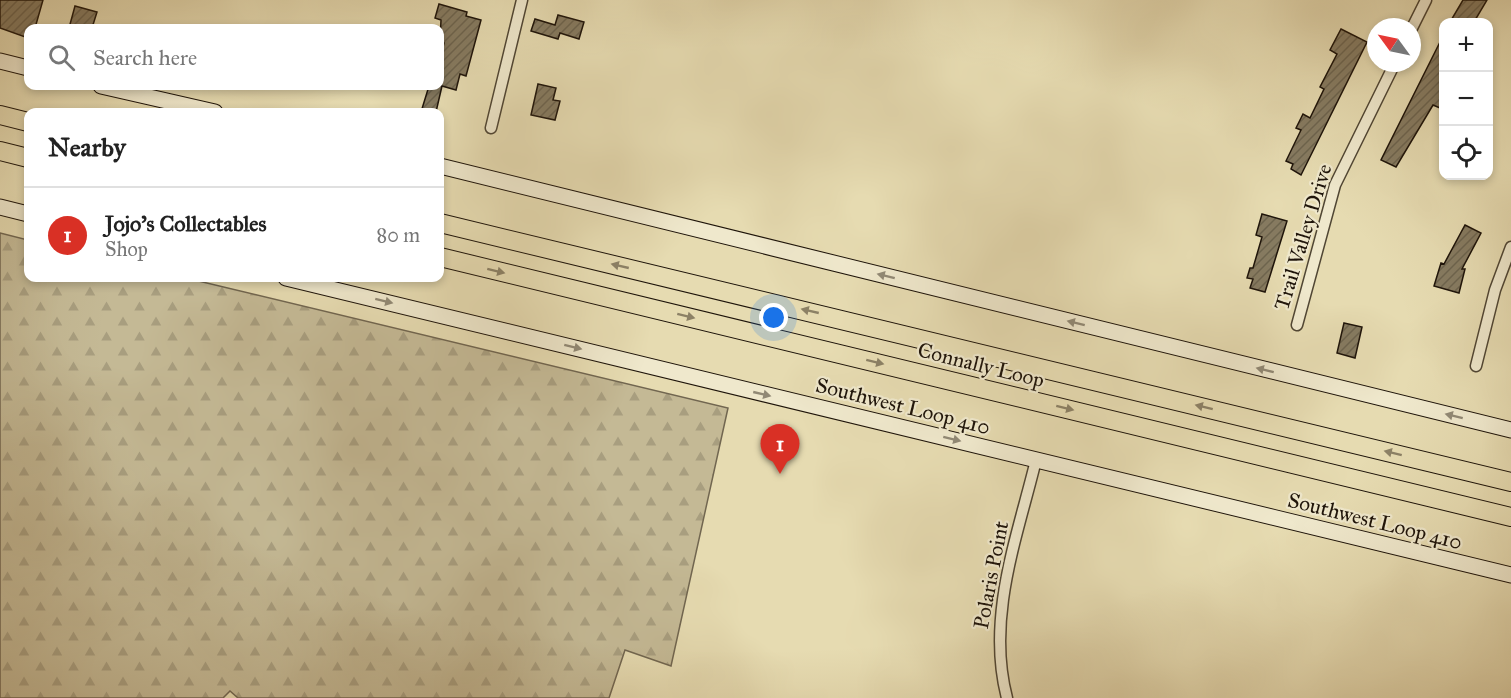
<!DOCTYPE html>
<html lang="en">
<head>
<meta charset="utf-8">
<style>
	:root { --surface:#fff; --page:#f6f6f6; --text:#222; --muted:#767676; --line:#e0e0e0; --accent:#d93025 }
	body { margin:0; font-family:"IM FELL Great Primer",serif; background:var(--page); color:var(--text) }
	.controls { position:absolute; right:18px; top:18px; display:grid; overflow:hidden; border-radius:12px; box-shadow:0 3px 9px #0003 }
	.controls button { width:54px; height:54px; display:grid; place-items:center; padding:0; border:0; border-bottom:2px solid var(--line); background:var(--surface); color:var(--text); font:30px sans-serif }
	.compass { position:absolute; left:1367px; top:18px; width:54px; height:54px; border-radius:50%; background:var(--surface); box-shadow:0 3px 9px #0003; rotate:303deg }
	.you { position:absolute; left:774px; top:318px; width:21px; height:21px; margin:-15px; border:4px solid #fff; border-radius:50%; background:#1a73e8; box-shadow:0 0 0 9px #1a73e833 }
	.badge { display:grid; place-items:center; width:39px; height:39px; border-radius:50%; background:var(--accent); color:#fff; font-size:20px; font-weight:700 }
	.pin { position:absolute; translate:-50% -50px; filter:drop-shadow(0 2px 3px #0008) }
	.pin::after { content:''; position:absolute; top:32px; width:21px; height:18px; background:inherit; clip-path:polygon(0 0,100% 0,50% 100%) }
	.list { margin:0; padding:0; list-style:none }
	h2 { display:flex; justify-content:space-between; align-items:center; height:78px; margin:0; padding:0 24px; font-size:26px }
	h2 small { font-size:20px; font-weight:400; color:var(--muted) }
	.list li { display:grid; grid-template-columns:39px 1fr auto; gap:18px; align-items:center; box-sizing:border-box; height:96px; padding:0 24px; border-top:2px solid var(--line) }
	.list b { display:block; font-size:22px; white-space:nowrap }
	.list p { margin:0; font-size:20px; white-space:nowrap; color:var(--muted) }
	.list em { font-size:20px; font-style:normal; color:var(--muted) }
	.icon { flex:none; width:33px; height:33px; fill:none; stroke:currentColor; stroke-width:2; stroke-linecap:round; stroke-linejoin:round }
	.map { position:relative; flex:none; width:1511px; height:698px; overflow:hidden }
	.search { position:absolute; background:var(--surface); box-shadow:0 3px 9px #0003; left:24px; top:24px; width:420px; height:66px; display:flex; align-items:center; gap:15px; box-sizing:border-box; padding:0 21px; border-radius:12px; color:var(--muted); font-size:22px }
	.panel { position:absolute; background:var(--surface); box-shadow:0 3px 9px #0003; left:24px; top:108px; width:420px; height:174px; border-radius:12px }
	.map>svg:first-child { display:block }
	.forest { fill:url(#forest-firs); stroke:#716650; stroke-width:1.5 }
	.building { fill:url(#building-hatch); stroke:#1e140a; stroke-width:1.5 }
	.lines { fill:none; stroke-linecap:round; stroke-linejoin:round }
	.street-casing { stroke:#504634; stroke-width:13 }
	.secondary-casing { stroke:#1e140a; stroke-width:17 }
	.highway-casing { stroke:#1e140a; stroke-width:20 }
	.street { stroke:#efe8cc; stroke-width:10 }
	.secondary { stroke:#efe8cc; stroke-width:15 }
	.highway { stroke:#e6dbb1; stroke-width:18 }
	.oneway { fill:#8c8166 }
	.oneway2 { fill:#918975 }
	.labels { text-anchor:middle; stroke-width:4.5; stroke-linejoin:round; paint-order:stroke }
	.street-label { font-size:21px; fill:#1e140a; stroke:#efe8cc }
</style>
</head>
<body>
<div class="map">
<svg width="1511" height="698" viewBox="0 0 1511 698">
	<defs>
		<pattern id="forest-firs" width="22" height="20" patternUnits="userSpaceOnUse" patternTransform="scale(1.5)"><rect width="22" height="20" fill="#c4b995"/><path d="M5 1l3.5 6h-7zM16 11l3.5 6h-7z" fill="#a89e7f"/></pattern>
		<pattern id="building-hatch" width="6" height="6" patternUnits="userSpaceOnUse" patternTransform="scale(1.5)"><rect width="6" height="6" fill="#867b61"/><path d="M-1 1l2-2M0 6l6-6M5 7l2-2" fill="none" stroke="#6d644e"/></pattern>
	</defs>
	<rect width="100%" height="100%" fill="#e6dbb1"/>
	<filter id="stains"><feTurbulence type="fractalNoise" baseFrequency=".00333" numOctaves="4"/><feColorMatrix values="0 0 0 0 .2 0 0 0 0 .09 0 0 0 0 .02 0 0 0 .5 -.17"/></filter>
	<radialGradient id="worn" r=".72"><stop offset=".6" stop-color="#630" stop-opacity="0"/><stop offset="1" stop-color="#630" stop-opacity=".3"/></radialGradient>
	<path class="forest" d="M0,233L28,240V278H186L728,408L671,666L625,650L609,698H238L230,691L223,698H0Z"/>
	<path class="building" d="M0,0H43L35,28H28V38L0,28Z
		M1463,0H1487L1474,22H1450Z
		M439,4L467,12L466,16L481,20L466,76L460,74L456,90L442,86L436,112H421L429,86H441L440,59L444,43L440,42L441,20L435,18Z
		M75,6L97,12L92,28H69Z
		M558,15L584,22L579,39L560,33L558,39L531,31L535,19L555,25Z
		M1341,29L1367,42L1301,175L1291,169L1293,164L1286,161L1301,130L1296,128L1303,114L1310,118L1324,89L1320,87L1337,54L1330,50Z
		M1443,36V100L1440,108L1433,105L1396,167L1381,160Z
		M538,84L556,88L553,100L560,101L555,120L531,115Z
		M1262,214L1287,221L1265,292L1250,288L1253,279L1247,278L1250,268H1253L1262,237L1256,235Z
		M1465,225L1481,233L1462,269H1465L1459,293L1434,286L1441,263L1444,264Z
		M1344,323L1362,327L1355,358L1337,353Z"/>
	<g class="lines">
		<defs>
			<path id="street" d="M1412,28L1426,0
				M491,128L522,0
				M1297,325L1335,185L1395,63
				M1476,366L1495,290L1511,247
				M1007,698C986,618 1017,538 1036,460"/>
			<path id="secondary" d="M0,61L28,68
				M101,86L215,112
				M440,166L1511,430
				M0,207L28,214
				M286,278L1511,575"/>
			<path id="highway" d="M0,115L28,122
				M0,151L28,158
				M440,223L1511,482
				M440,257L1511,517"/>
		</defs>
		<use href="#street" class="street-casing"/>
		<use href="#secondary" class="secondary-casing"/>
		<use href="#highway" class="highway-casing"/>
		<use href="#street" class="street"/>
		<use href="#secondary" class="secondary"/>
		<use href="#highway" class="highway"/>
	</g>
	<defs><path id="oneway-solid" d="M-6-.8H1V-3.2L6.5 0L1 3.2V.8H-6Z" transform="scale(1.5)"/></defs>
	<g class="oneway">
		<use href="#oneway-solid" transform="translate(620 266) rotate(-167)"/>
		<use href="#oneway-solid" transform="translate(496 271) rotate(14)"/>
		<use href="#oneway-solid" transform="translate(810 311) rotate(-167)"/>
		<use href="#oneway-solid" transform="translate(686 316) rotate(14)"/>
		<use href="#oneway-solid" transform="translate(875 362) rotate(14)"/>
		<use href="#oneway-solid" transform="translate(1204 407) rotate(-166)"/>
		<use href="#oneway-solid" transform="translate(1065 408) rotate(14)"/>
		<use href="#oneway-solid" transform="translate(1393 453) rotate(-166)"/>
	</g>
	<g class="oneway2">
		<use href="#oneway-solid" transform="translate(886 276) rotate(-166)"/>
		<use href="#oneway-solid" transform="translate(384 301) rotate(14)"/>
		<use href="#oneway-solid" transform="translate(1076 323) rotate(-166)"/>
		<use href="#oneway-solid" transform="translate(573 347) rotate(14)"/>
		<use href="#oneway-solid" transform="translate(1265 370) rotate(-166)"/>
		<use href="#oneway-solid" transform="translate(762 394) rotate(13)"/>
		<use href="#oneway-solid" transform="translate(1454 416) rotate(-166)"/>
		<use href="#oneway-solid" transform="translate(952 439) rotate(14)"/>
	</g>
	<g class="labels">
		<g class="street-label">
			<text transform="translate(1303 237) rotate(-73)" y="7">Trail Valley Drive</text>
			<text transform="translate(981 365) rotate(14)" y="7">Connally Loop</text>
			<text transform="translate(903 406) rotate(14)" y="7">Southwest Loop 410</text>
			<text transform="translate(1375 521) rotate(14)" y="7">Southwest Loop 410</text>
			<text transform="translate(991 575) rotate(-79)" y="7">Polaris Point</text>
		</g>
	</g>
	<rect width="100%" height="100%" filter="url(#stains)"/>
	<rect width="100%" height="100%" fill="url(#worn)"/>
</svg>
<div class="controls">
<button>+</button>
<button>−</button>
<button><svg class="icon" aria-label="locate" viewBox="0 0 24 24"><circle cx="12" cy="12" r="6"/><path d="M12 2v4M12 18v4M2 12h4M18 12h4"/></svg></button>
</div>
<svg class="compass" viewBox="-18 -18 36 36"><path d="M0-13l5 13h-10z" fill="#e53935"/><path d="M0 13l5-13h-10z" fill="#767676"/></svg>
<div class="you"></div>
<div class="pin badge" style="left:780px;top:474px">1</div>
<div class="search"><svg class="icon" aria-label="search" viewBox="0 0 24 24"><circle cx="10" cy="10" r="6"/><path d="M15 15l6 6"/></svg>Search here</div>
<section class="panel">
<h2>Nearby<small></small></h2>
<ul class="list">
<li><span class="badge">1</span><div><b>Jojo's Collectables</b><p>Shop</p></div><em>80 m</em></li>
</ul>
</section>
</div>
</body>
</html>
